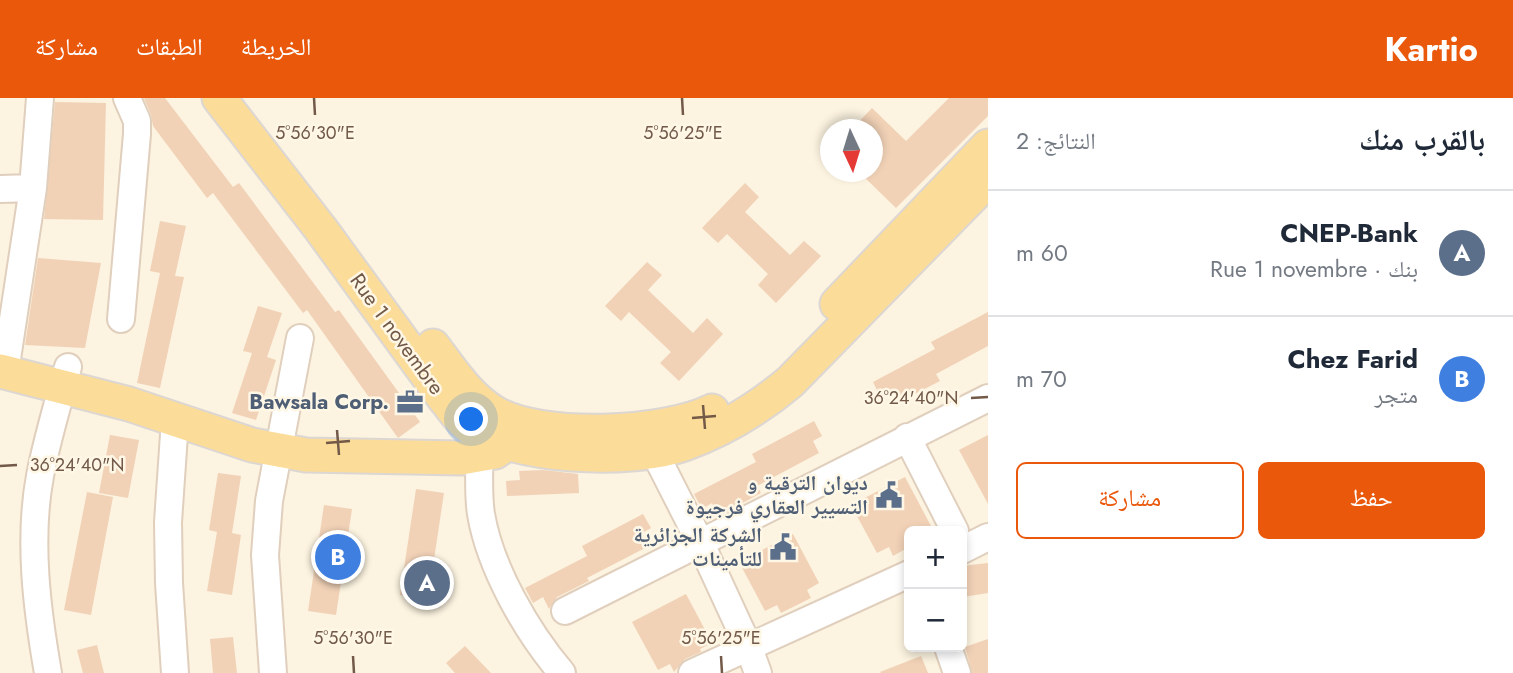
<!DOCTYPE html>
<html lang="ar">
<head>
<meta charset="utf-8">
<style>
	:root { --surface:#fff; --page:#f2f2f3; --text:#1f2937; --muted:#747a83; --line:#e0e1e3; --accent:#ea580c }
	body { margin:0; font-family:Jost,"Noto Naskh Arabic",sans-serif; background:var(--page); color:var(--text); direction:rtl }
	.controls { position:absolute; right:21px; bottom:21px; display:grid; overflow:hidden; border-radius:10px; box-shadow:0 4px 10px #0003 }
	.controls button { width:63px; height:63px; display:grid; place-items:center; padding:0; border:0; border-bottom:2px solid var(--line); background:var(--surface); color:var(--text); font:35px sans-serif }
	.compass { position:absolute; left:820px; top:21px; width:63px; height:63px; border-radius:50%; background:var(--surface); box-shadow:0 4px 10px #0003; rotate:176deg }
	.you { position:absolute; left:472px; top:322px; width:24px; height:24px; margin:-18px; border:5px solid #fff; border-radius:50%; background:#1a73e8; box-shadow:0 0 0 10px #1a73e833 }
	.badge { display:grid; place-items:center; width:46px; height:46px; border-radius:50%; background:var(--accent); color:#fff; font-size:23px; font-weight:700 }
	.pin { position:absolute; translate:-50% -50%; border:4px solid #fff; box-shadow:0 2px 7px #0006 }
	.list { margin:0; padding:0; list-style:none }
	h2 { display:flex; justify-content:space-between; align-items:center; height:91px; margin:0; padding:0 28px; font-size:30px }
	h2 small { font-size:23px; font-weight:400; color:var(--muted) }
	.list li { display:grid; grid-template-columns:46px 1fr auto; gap:21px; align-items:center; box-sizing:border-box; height:126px; padding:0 28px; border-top:2px solid var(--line) }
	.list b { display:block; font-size:26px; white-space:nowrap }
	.list p { margin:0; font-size:23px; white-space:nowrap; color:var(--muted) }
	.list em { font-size:23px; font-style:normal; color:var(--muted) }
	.actions { display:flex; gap:14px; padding:21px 28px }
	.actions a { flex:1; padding:16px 0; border:2px solid var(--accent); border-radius:10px; text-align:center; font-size:24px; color:var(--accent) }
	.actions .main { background:var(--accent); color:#fff }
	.map { position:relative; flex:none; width:988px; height:575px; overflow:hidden; direction:ltr }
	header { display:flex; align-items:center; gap:42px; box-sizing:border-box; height:98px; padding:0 35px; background:var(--accent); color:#fff }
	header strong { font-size:33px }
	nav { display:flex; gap:38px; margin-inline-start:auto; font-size:24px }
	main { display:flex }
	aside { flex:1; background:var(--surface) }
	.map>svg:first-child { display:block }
	.building { fill:#f1d2b7 }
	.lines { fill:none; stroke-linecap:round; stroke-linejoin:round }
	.minor-casing { stroke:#e0cfbc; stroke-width:30 }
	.major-casing { stroke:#ddd7d3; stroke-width:37 }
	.minor { stroke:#fff; stroke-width:26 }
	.major { stroke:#fbdc98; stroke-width:33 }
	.ticks { fill:none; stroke:#725948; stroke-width:2.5 }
	.labels { text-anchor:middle; stroke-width:5; stroke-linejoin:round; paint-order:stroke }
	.street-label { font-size:21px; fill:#725948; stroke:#fff7e6 }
	.service-label { font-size:21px; font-weight:bold; fill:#4e5e75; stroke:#fff7e6; text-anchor:end }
	.ticks-label { font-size:18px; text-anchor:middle; fill:#725948; stroke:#fff7e6; stroke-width:5; stroke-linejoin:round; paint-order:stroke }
</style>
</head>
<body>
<header>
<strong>Kartio</strong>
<nav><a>الخريطة</a><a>الطبقات</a><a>مشاركة</a></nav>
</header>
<main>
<aside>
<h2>بالقرب منك<small>النتائج: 2</small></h2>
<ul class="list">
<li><span class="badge" style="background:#5c6f8a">A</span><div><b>CNEP-Bank</b><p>بنك · Rue 1 novembre</p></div><em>60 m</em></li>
<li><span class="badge" style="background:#3f7fe0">B</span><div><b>Chez Farid</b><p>متجر</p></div><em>70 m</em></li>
</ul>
<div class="actions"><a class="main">حفظ</a><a>مشاركة</a></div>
</aside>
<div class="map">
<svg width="988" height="575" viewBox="0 0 988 575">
	<rect width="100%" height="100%" fill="#fcf3e0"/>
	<path class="building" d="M144,0H165L233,89L239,85L335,214L339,212L420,324L398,340L307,212L303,215L213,95L207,100L153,28L151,17Z
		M949,0H988V18L896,110L859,74H872V32H851L872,10L906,43Z
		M55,4L106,5L103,122L44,121Z
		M745,85L759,99L745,114L790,157L804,143L821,158L776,205L758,187L768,176L727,136L718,145L702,130Z
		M160,123L186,128L175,178L184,179L160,290L137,285L160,175L150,173Z
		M38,160L101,165L85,250L25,247Z
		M647,164L662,177L648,192L693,235L707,220L723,236L679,283L660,265L671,254L629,214L621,223L605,208Z
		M258,208L282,215L267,259L276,262L256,322L232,315L252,255L243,253Z
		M988,214V248L936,276L940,283L897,305L891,293L880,298L873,284L935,251L931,244Z
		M814,323L822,338L813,343L819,355L757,388L761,395L719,418L712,405L702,411L694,396L756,364L752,356Z
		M110,337L139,342L128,400L99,395Z
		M988,337V406L959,352Z
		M543,372L578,376L579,395L507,398L506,383L520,382L519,373Z
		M218,375L241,378L232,435L241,437L232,497L207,493L217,434L209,432Z
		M905,379L931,428L921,433H909V449L893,458L889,449L877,455L851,407Z
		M416,391L444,395L428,501L400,497Z
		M87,394L113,399L91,517L64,512Z
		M324,407L352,411L336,517L308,513Z
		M643,416L651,430L642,435L649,448L587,480L589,483L557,499L549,511L543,499L533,505L525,490L587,458L582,448Z
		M793,436L819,485L807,492L811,500L781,515L777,507L765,513L739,464Z
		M988,465V495L963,499L962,468Z
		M686,496L712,545L700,551L701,554L685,561L674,574L670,566L658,572L632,524Z
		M233,539L237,575H213L210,541Z
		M988,541V575H972L965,549Z
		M97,547L104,575H83L77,552Z
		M465,548L491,575H455L446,565Z
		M921,558L928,575H881L880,574Z"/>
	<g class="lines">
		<defs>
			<path id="minor" d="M0,91L33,90
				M121,221L137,36V23L127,0
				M5,274L33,90L40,0
				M175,322L168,424L169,485L175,575
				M646,338L701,446L749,550L758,575
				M907,339L955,433
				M478,340C481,365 477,391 481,416C490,470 527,534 562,575
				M962,452L988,439
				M565,513L988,300
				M948,549L957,575
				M48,575C37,512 28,442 40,378C47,341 58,305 68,269
				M273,575L265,457L269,403L300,240
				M692,575L909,476"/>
			<path id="major" d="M219,0L320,130L444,300C451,308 457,318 465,325C510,361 632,365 684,346C723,332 759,310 790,284L988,82
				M837,206L988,48
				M433,248C451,272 469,300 495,315C542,342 664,337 712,313
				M0,273L129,306L252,347L306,357L461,360L495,354L508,345L516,335"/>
		</defs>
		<use href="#minor" class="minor-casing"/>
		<use href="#major" class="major-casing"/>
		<use href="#minor" class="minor"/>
		<use href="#major" class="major"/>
	</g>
	<path class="ticks" d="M314,0L315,17M682,0L683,17M971,300L988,299M703,307L705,331M692,320L716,318M337,332L339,357M326,345L350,343M0,368L17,367M353,558L354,575M721,558L722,575"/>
	<defs>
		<symbol id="office-bare" viewBox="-9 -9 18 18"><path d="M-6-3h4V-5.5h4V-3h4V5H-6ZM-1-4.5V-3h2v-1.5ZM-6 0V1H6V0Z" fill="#5c6f8a" stroke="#fff7e6" stroke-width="2.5" paint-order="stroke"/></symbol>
		<symbol id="civic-bare" viewBox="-9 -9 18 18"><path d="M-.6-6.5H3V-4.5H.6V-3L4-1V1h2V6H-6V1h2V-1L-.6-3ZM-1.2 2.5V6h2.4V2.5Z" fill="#5c6f8a" stroke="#fff7e6" stroke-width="2.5" paint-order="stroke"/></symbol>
	</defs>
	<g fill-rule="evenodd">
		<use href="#office-bare" x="391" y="285" width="38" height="38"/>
		<use href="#civic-bare" x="870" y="378" width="38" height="38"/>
		<use href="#civic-bare" x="764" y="430" width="38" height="38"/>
	</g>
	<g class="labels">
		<g class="street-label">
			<text transform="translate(397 236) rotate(54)" y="7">Rue 1 novembre</text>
		</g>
		<g class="service-label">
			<text x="389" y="311">Bawsala Corp.</text>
			<text x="868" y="392">ديوان الترقية و<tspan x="868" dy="24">التسيير العقاري فرجيوة</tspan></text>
			<text x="762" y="444">الشركة الجزائرية<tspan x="762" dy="24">للتأمينات</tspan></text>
		</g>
	</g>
	<g class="ticks-label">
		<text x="315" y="41">5°56'30"E</text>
		<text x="683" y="41">5°56'25"E</text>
		<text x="911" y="306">36°24'40"N</text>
		<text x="77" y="373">36°24'40"N</text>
		<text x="353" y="546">5°56'30"E</text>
		<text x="721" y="546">5°56'25"E</text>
	</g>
</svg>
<div class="controls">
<button>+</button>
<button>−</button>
</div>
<svg class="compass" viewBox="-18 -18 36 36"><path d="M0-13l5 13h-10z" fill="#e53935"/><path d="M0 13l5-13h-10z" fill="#747a83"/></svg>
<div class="you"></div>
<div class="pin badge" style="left:427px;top:485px;background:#5c6f8a">A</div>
<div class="pin badge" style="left:338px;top:459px;background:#3f7fe0">B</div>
</div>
</main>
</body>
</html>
